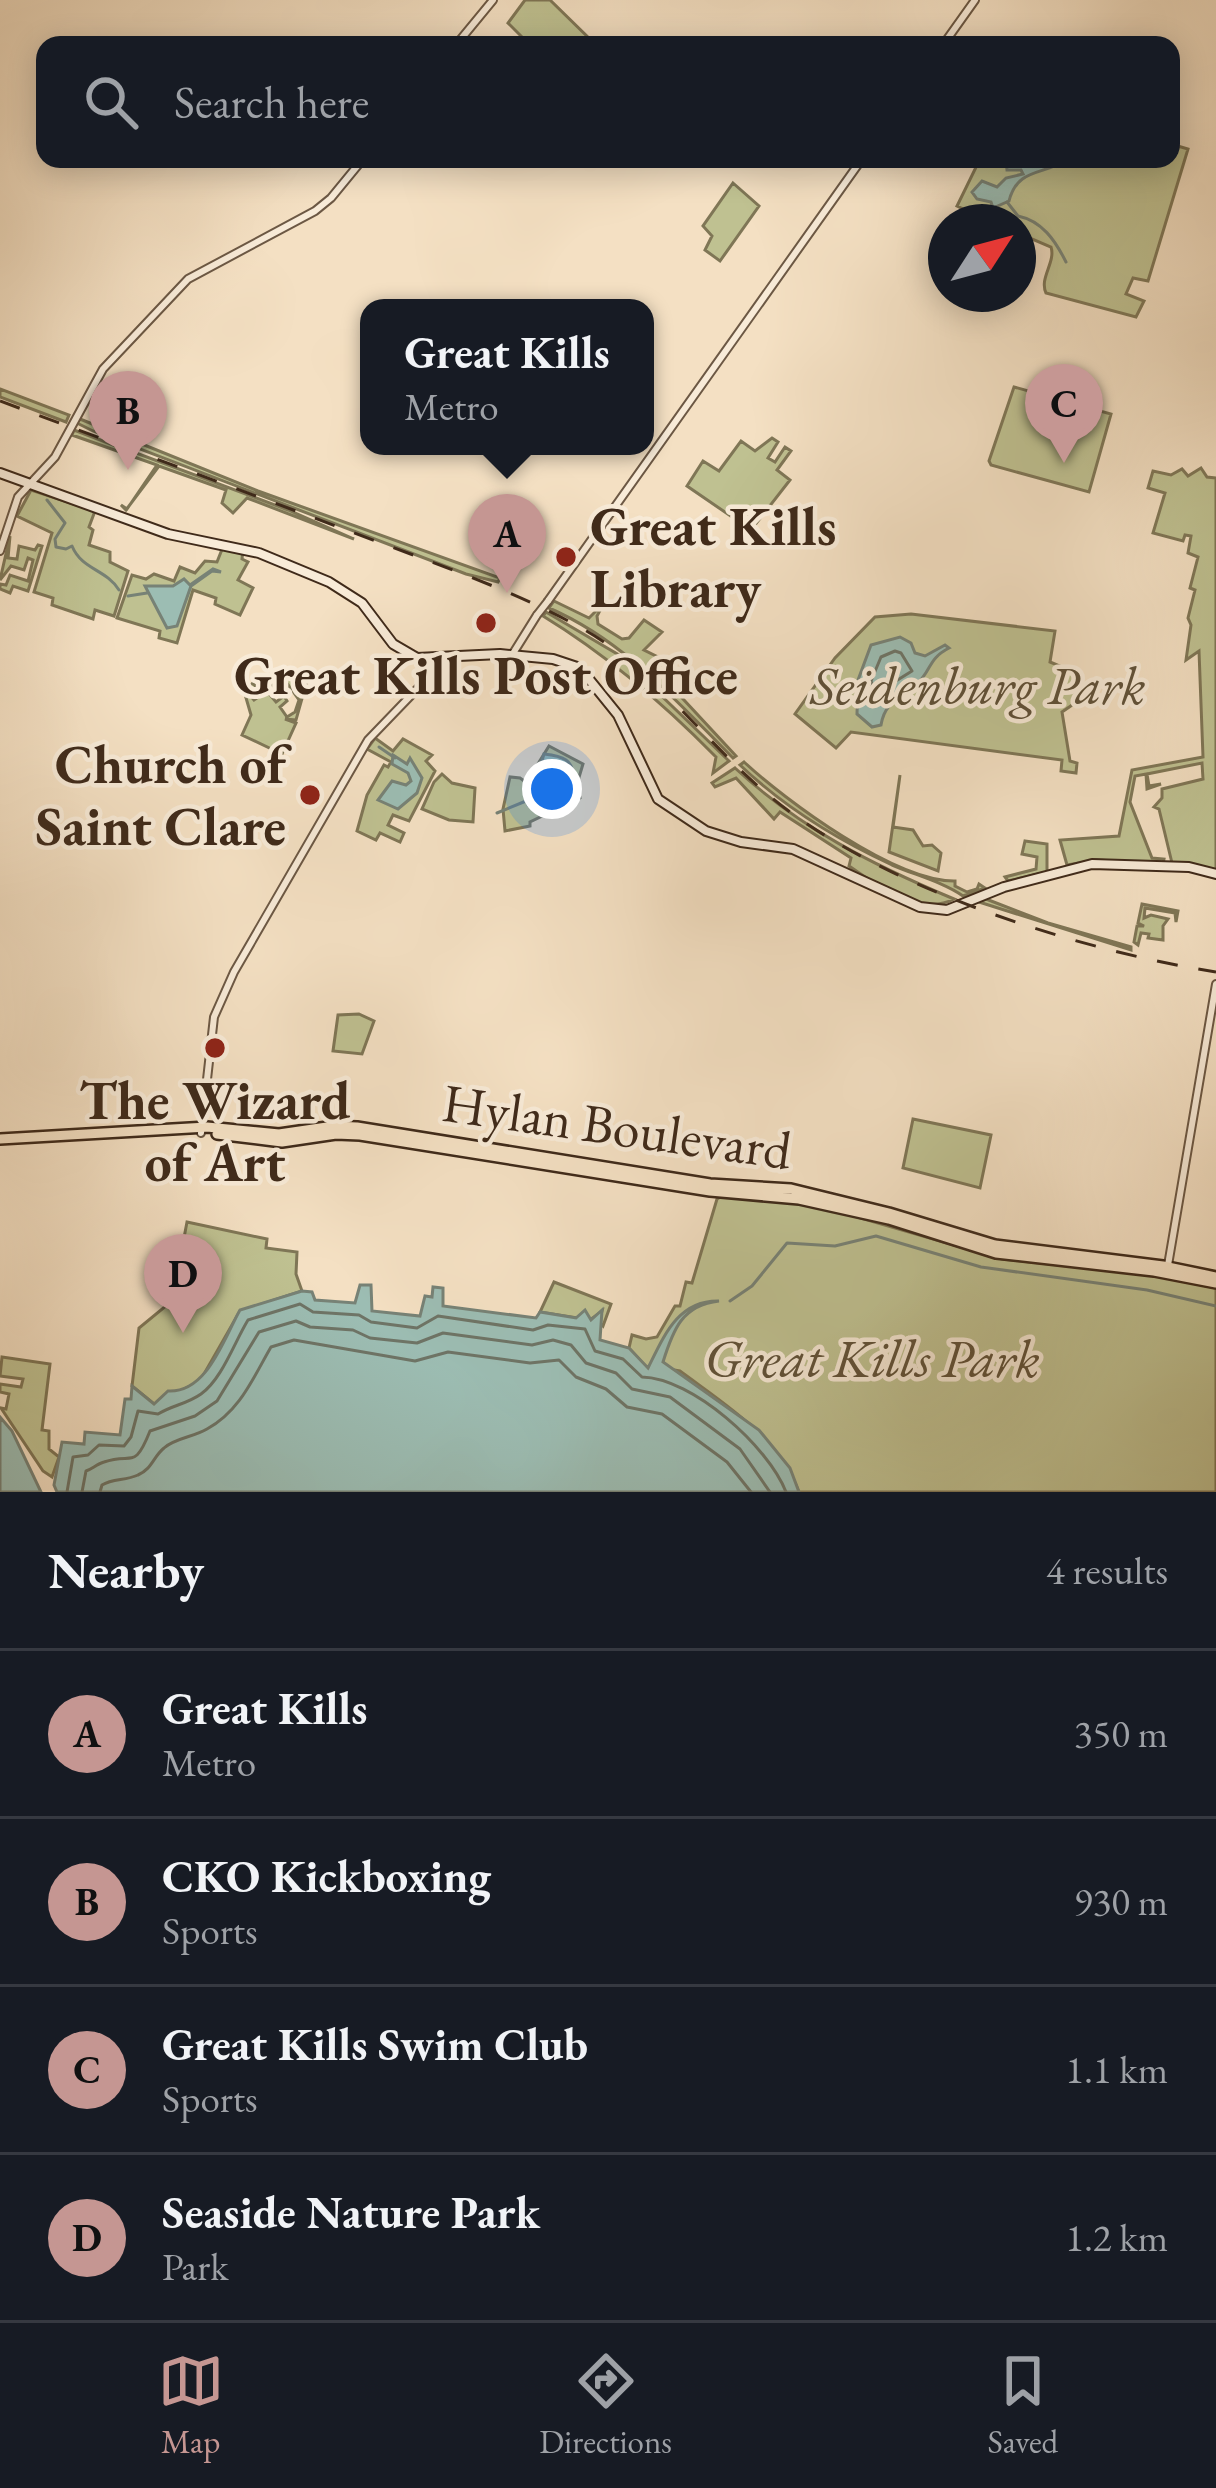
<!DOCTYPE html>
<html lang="en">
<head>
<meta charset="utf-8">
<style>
	:root { --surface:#171b24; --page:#242831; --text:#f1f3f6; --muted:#9ea1a6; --line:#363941; --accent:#c59692 }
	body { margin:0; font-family:"EB Garamond",serif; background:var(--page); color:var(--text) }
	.compass { position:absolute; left:928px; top:204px; width:108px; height:108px; border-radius:50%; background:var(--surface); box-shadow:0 6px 30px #0003; rotate:54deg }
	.you { position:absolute; left:552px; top:789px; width:42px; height:42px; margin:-30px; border:9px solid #fff; border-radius:50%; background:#1a73e8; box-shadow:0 0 0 18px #1a73e833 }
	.badge { display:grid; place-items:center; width:78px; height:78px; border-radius:50%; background:var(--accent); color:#111; font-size:39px; font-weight:700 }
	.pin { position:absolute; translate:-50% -99px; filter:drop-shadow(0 3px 6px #0008) }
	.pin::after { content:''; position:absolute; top:63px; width:42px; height:36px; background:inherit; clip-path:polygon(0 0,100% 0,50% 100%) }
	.popup { position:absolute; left:360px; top:299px; width:294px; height:156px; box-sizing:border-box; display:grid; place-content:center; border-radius:24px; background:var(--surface); filter:drop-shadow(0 3px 9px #0005); font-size:39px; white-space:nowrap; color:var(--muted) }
	.popup b { font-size:45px; color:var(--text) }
	.popup::after { content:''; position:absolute; left:50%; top:100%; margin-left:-24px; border:24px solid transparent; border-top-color:var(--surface) }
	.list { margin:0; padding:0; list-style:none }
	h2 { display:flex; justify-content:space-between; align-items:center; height:156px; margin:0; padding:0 48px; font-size:51px }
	h2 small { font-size:39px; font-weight:400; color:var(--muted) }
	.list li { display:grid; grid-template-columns:78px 1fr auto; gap:36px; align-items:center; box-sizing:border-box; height:168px; padding:0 48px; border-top:3px solid var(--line) }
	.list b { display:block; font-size:45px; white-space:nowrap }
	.list p { margin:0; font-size:39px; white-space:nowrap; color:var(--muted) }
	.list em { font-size:39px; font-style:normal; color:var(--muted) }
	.icon { flex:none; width:66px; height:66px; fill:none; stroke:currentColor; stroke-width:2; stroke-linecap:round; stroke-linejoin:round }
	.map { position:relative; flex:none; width:1216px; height:1492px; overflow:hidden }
	.search { position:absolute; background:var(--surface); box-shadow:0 6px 30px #0003; left:36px; right:36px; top:36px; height:132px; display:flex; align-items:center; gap:30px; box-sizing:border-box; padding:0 42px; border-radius:24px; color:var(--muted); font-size:45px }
	.sheet { height:828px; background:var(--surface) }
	nav { display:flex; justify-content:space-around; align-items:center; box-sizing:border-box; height:168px; border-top:3px solid var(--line); background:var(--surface); font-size:33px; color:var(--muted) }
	nav a { display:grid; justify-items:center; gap:6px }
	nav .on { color:var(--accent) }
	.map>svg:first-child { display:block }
	.green { fill:#bfc191; stroke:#7f7656; stroke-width:3 }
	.water { fill:#9cbdb3; stroke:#778276; stroke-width:3 }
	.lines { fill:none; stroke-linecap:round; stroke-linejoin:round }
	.shore { stroke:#6e7466; stroke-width:3 }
	.stream { stroke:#778276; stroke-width:3 }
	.tertiary-casing { stroke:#6c5844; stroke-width:10 }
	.secondary-casing { stroke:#3f2a1a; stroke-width:12 }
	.primary-casing { stroke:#3f2a1a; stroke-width:14 }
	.tertiary { stroke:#f8ebd8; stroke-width:6 }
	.secondary { stroke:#f8ebd8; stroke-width:8 }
	.primary { stroke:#f4e0c3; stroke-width:9 }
	.rail { stroke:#3f2a1a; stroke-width:3; stroke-dasharray:21 21; stroke-linecap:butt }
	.tertiary-bridge-casing { stroke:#6c5844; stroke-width:10; stroke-linecap:butt }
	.tertiary-bridge { stroke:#f8ebd8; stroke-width:6 }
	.poi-dot { fill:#8f2418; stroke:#f8ebd8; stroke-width:4.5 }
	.labels { text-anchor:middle; stroke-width:9; stroke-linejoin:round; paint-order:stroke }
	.poi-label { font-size:54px; font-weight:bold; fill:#3f2a1a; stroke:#f8ebd8 }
	.park-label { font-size:54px; font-style:italic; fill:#5f5038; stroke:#f8ebd8 }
	.street-label { font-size:54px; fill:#3f2a1a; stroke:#f8ebd8 }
</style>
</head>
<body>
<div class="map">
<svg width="1216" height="1492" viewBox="0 0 1216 1492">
	<rect width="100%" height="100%" fill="#f4e0c3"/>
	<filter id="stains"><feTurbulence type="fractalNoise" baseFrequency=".00167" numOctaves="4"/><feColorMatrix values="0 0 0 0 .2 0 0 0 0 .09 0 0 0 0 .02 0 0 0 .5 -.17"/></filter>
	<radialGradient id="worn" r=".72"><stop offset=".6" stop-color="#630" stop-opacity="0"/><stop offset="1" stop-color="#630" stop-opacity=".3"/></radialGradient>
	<path class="green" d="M525,0H550L596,45H530L508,23Z
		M1171,144L1188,149L1148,281L1133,278L1126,294L1144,301L1136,317L1046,293C1039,278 1056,262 1051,247L1018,233V222H992L957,206L980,159H1171Z
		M733,183L759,206L720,261L705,250L712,236L703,226Z
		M1014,387L1111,414L1089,492L991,465L989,461Z
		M0,389L69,415L66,422L0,397Z
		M80,419L258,491L500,578L498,582L466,574L93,431L77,423Z
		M74,430L124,449L123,452L131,451L288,510L354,539L247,498L233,513L222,503L226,490L159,466L126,510L121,505L127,509L157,465L72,435Z
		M772,438L778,442L768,458L775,462L785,447L791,451L777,470L790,480L751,530L687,486L703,461L719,471L741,441L755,451Z
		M1201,468L1207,477L1216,478V870L1172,863L1159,809L1154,807L1162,798V789L1203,779L1202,763L1147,774L1149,786L1161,784L1147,789L1146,774L1135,776L1130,802L1152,858L1164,859L1163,864L1097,860L1067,865L1060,840L1119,836L1132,770L1203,757L1199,651L1186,660L1191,625L1188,618L1195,590L1190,588L1198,557L1188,553L1191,536L1185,535L1183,541L1153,533L1165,493L1148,488L1153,471L1171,475L1182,469L1188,476Z
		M31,490L95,511L89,527L93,530L89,545L110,552V562L128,571L114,616L95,610L93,619L52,605L53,598L34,592L52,533L17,516Z
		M10,536L8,558L17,559L19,546L35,550L38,545L42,546L28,591L13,586L10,593L0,589V584L6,585L10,575L28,581L33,560L28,558L24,570L11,566L0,580Z
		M223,547L243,550L242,559L248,562L238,580L253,588L240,615L215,604L216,598L193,590L177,643L159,638L160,631L117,618L132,575L146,579L154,574L174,581L180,567L195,573L205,561L217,562Z
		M554,601L589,618L604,603L597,616L598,624L622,639L629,638L644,620L662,632L644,650L662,659L674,672L671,686L736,756L733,758C676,701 625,641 549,608Z
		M546,612L619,655L729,761L713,773L716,757C663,703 607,655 543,616Z
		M911,614L1055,631L1050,662L1074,672L1078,701L1062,712L1070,761L1077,763L1076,773L1061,771L1062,760L851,732L836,748L795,714L835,658L875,617Z
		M310,670L296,720L285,719L296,723L282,754L242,735L251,715L244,691L253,683L256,687L248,693L254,700L263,694L261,691L275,684L278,688L270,695L276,702L284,696L287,701L280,707L287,717L295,712L299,700L284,679L285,673Z
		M375,738L393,751L403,739L432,755L426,761L435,771L409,821L393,815L388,825L404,833L400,842L380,833L376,840L357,831L367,795L384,765L388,767L391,762L367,749Z
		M549,746L583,764L577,784L580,798L530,822V826L505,831L503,809L510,777L520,778L534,788L536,767Z
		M744,762C785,800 895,882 955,881V886L967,892L977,889L979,884L985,888L963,896C943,882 915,875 892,865C836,839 785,808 740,765Z
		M735,768C801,829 873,865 954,899C920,917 876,885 849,866L851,858L780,812L774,819L736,778L715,787L712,783Z
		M442,774L452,783L475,788L473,822L449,820L422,809L434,782Z
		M900,775L893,827L913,830L923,846L932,845L941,853L938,871L889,852Z
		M1025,841L1047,844V872L1008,881L1005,877L1036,869L1037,857L1022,854Z
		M986,899L1048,923L1131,947V950L979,902Z
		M1142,904L1178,911L1176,922L1175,913L1145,908L1144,918L1151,915L1168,919L1163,926V940L1148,938L1149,934L1141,933L1138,945L1134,942L1137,926H1144L1138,923Z
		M359,1014L374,1021L362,1054L333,1051L338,1015Z
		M913,1119L991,1135L980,1188L903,1168Z
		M722,1196L793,1202L840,1212L1002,1259L1152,1275L1216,1288V1492H799C777,1436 727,1406 680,1371L668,1369L663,1362L648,1369L629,1348L632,1335L646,1339L657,1337L675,1306H680L686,1282L692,1283L717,1199Z
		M187,1222L267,1239L266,1248L297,1252L296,1274L302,1291L240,1311L200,1381L154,1404L132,1386L139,1328L172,1301Z
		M554,1282L611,1304L603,1326L599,1322L602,1311L590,1320L540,1312Z
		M2,1357L50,1364L42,1430L49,1431V1449L59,1457L52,1477L43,1471L1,1408L6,1409L9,1394L0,1392V1384L21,1387L23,1379L0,1376Z"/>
	<path class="water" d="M1006,159H1066C1046,176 1018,166 1009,201L993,208L991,202L977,199L972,192L982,181L997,187L1006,178L1023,174L1021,170H1007Z
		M213,569L221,572L212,571L191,586L177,626L167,628L145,586H173L184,579L190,585Z
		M900,637L911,643L915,653L925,656L945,645L949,648C928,659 932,669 918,683C902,698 885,700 881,725L872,727L857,714L858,680L871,645Z
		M544,754C562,756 575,759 573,781C572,788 576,793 566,797C557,801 538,802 528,805L526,800L534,787Z
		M393,755L407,764L410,758L422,778L417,793L398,809L378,800L392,781L406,785L411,781L408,773L392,764Z
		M360,1285H371L372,1311L420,1316L425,1296L432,1297L433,1287L443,1288V1306L536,1318L540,1312L576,1318L585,1310L591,1320L602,1310L600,1340L629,1348L648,1368C664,1336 678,1300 719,1301C682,1305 673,1330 663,1362L759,1430L790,1468L799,1492H57L54,1485L62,1442L84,1444L85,1432L120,1435L125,1399H131L132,1386L154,1404L168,1391C207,1393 223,1340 240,1310L302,1291L312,1292L315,1300L355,1303Z
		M0,1417L12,1431L41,1492H0Z"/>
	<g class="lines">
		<path class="shore" d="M895,651L901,653L912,671L875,694L871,681L881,657Z
			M67,1492L73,1457L88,1455L99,1445L124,1446L131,1437L138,1411L158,1414C173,1405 187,1404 201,1394C222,1379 234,1343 248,1320L300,1304L313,1312L359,1315L371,1322L417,1328L438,1316L533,1330L548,1325L585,1329L595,1351L623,1359L642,1377C692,1378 768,1446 786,1492
			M82,1492L86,1471C92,1469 97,1464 104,1462C133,1452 134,1471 150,1431L195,1416L217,1401L259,1332L296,1321L310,1327L353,1330L370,1338L417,1343L443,1333L532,1345L553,1340L571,1345L586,1363L616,1373L632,1389L670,1397L740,1449L770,1492
			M100,1492L102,1485C113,1478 125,1481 138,1475C152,1469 153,1457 164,1448C175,1438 194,1437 207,1429C240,1411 253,1378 271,1347L294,1340L415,1361L448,1352L530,1363L559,1360L576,1377L606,1389L627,1407L662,1414L727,1462L751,1492"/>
		<path class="stream" d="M1007,202L1018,216C1042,221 1055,240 1066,262
			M47,500L65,523L55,539L56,547L66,549L72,546C82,570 106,569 119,590
			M128,596L147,593
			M379,747L395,758
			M497,813L526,801
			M730,1301L752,1286L787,1243L835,1246L876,1236L981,1267L1147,1290L1216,1306"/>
		<defs>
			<path id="tertiary" d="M456,45L493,0
				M943,45L975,0
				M0,551L18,497L55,457L103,369L188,279L315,211L331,198L363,159
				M548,601L862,159
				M512,655L537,615
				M201,1133L214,1017L234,972L368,740L447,658
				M1167,1271L1216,984"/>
			<path id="secondary" d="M0,473L168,534L259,553L329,582L362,603L393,644L417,658L500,654L553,659L580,668L618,715L658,799L706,831L741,842L793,849L920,907L947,910L1004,887L1092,864L1189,867L1216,874
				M426,660L431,667L428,678"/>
			<path id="primary" d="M217,1134L282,1142L336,1134L360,1135L710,1191L799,1199L889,1219L996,1253L1154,1271L1216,1283
				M0,1139L207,1127L279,1134L334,1126L357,1127L710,1184L791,1189L889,1213L995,1245L1163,1266L1216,1277"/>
		</defs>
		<use href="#tertiary" class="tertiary-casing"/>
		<use href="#secondary" class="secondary-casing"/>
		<use href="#primary" class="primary-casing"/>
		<use href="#tertiary" class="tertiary"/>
		<use href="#secondary" class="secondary"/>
		<use href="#primary" class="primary"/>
		<path class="rail" d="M0,401C116,444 233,487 349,531C425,560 512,589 583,629C657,671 707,745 772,798C882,888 1077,950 1216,972"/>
		<defs>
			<path id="tertiary-bridge" d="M537,615L548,601"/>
		</defs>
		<use href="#tertiary-bridge" class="tertiary-bridge-casing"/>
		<use href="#tertiary-bridge" class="tertiary-bridge"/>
	</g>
	<g class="poi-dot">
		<circle cx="566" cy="557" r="12"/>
		<circle cx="486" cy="623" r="12"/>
		<circle cx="310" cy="795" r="12"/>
		<circle cx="215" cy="1048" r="12"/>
	</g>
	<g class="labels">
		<g class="poi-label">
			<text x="590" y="545" text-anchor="start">Great Kills<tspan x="590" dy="62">Library</tspan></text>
			<text x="486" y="694">Great Kills Post Office</text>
			<text x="286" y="783" text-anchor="end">Church of<tspan x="286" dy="62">Saint Clare</tspan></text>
			<text x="215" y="1119">The Wizard<tspan x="215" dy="62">of Art</tspan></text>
		</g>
		<g class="park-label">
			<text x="978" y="704">Seidenburg Park</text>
			<text x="872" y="1377">Great Kills Park</text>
		</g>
		<g class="street-label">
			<text transform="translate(617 1126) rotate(8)" y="19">Hylan Boulevard</text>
		</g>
	</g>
	<rect width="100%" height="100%" filter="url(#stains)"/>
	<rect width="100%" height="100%" fill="url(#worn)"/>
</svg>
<svg class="compass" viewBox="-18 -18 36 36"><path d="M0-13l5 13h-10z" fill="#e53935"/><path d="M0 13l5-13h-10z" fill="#9ea1a6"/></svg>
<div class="you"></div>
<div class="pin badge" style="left:507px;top:593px">A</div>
<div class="popup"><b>Great Kills</b>Metro</div>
<div class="pin badge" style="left:128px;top:470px">B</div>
<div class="pin badge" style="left:1064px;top:463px">C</div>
<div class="pin badge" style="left:183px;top:1333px">D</div>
<div class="search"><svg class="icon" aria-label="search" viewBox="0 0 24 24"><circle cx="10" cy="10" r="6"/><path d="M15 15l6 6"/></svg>Search here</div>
</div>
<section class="sheet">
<h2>Nearby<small>4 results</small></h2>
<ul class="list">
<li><span class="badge">A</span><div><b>Great Kills</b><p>Metro</p></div><em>350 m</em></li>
<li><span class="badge">B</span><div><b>CKO Kickboxing</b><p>Sports</p></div><em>930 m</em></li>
<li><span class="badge">C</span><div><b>Great Kills Swim Club</b><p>Sports</p></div><em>1.1 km</em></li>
<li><span class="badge">D</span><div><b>Seaside Nature Park</b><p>Park</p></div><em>1.2 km</em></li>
</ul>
</section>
<nav>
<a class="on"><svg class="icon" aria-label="map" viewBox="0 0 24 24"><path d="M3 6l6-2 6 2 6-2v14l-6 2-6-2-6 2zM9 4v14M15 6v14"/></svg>Map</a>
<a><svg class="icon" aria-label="directions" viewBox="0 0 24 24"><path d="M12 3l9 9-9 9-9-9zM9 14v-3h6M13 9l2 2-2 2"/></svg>Directions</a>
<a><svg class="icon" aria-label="saved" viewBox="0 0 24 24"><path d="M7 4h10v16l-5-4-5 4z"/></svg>Saved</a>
</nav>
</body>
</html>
